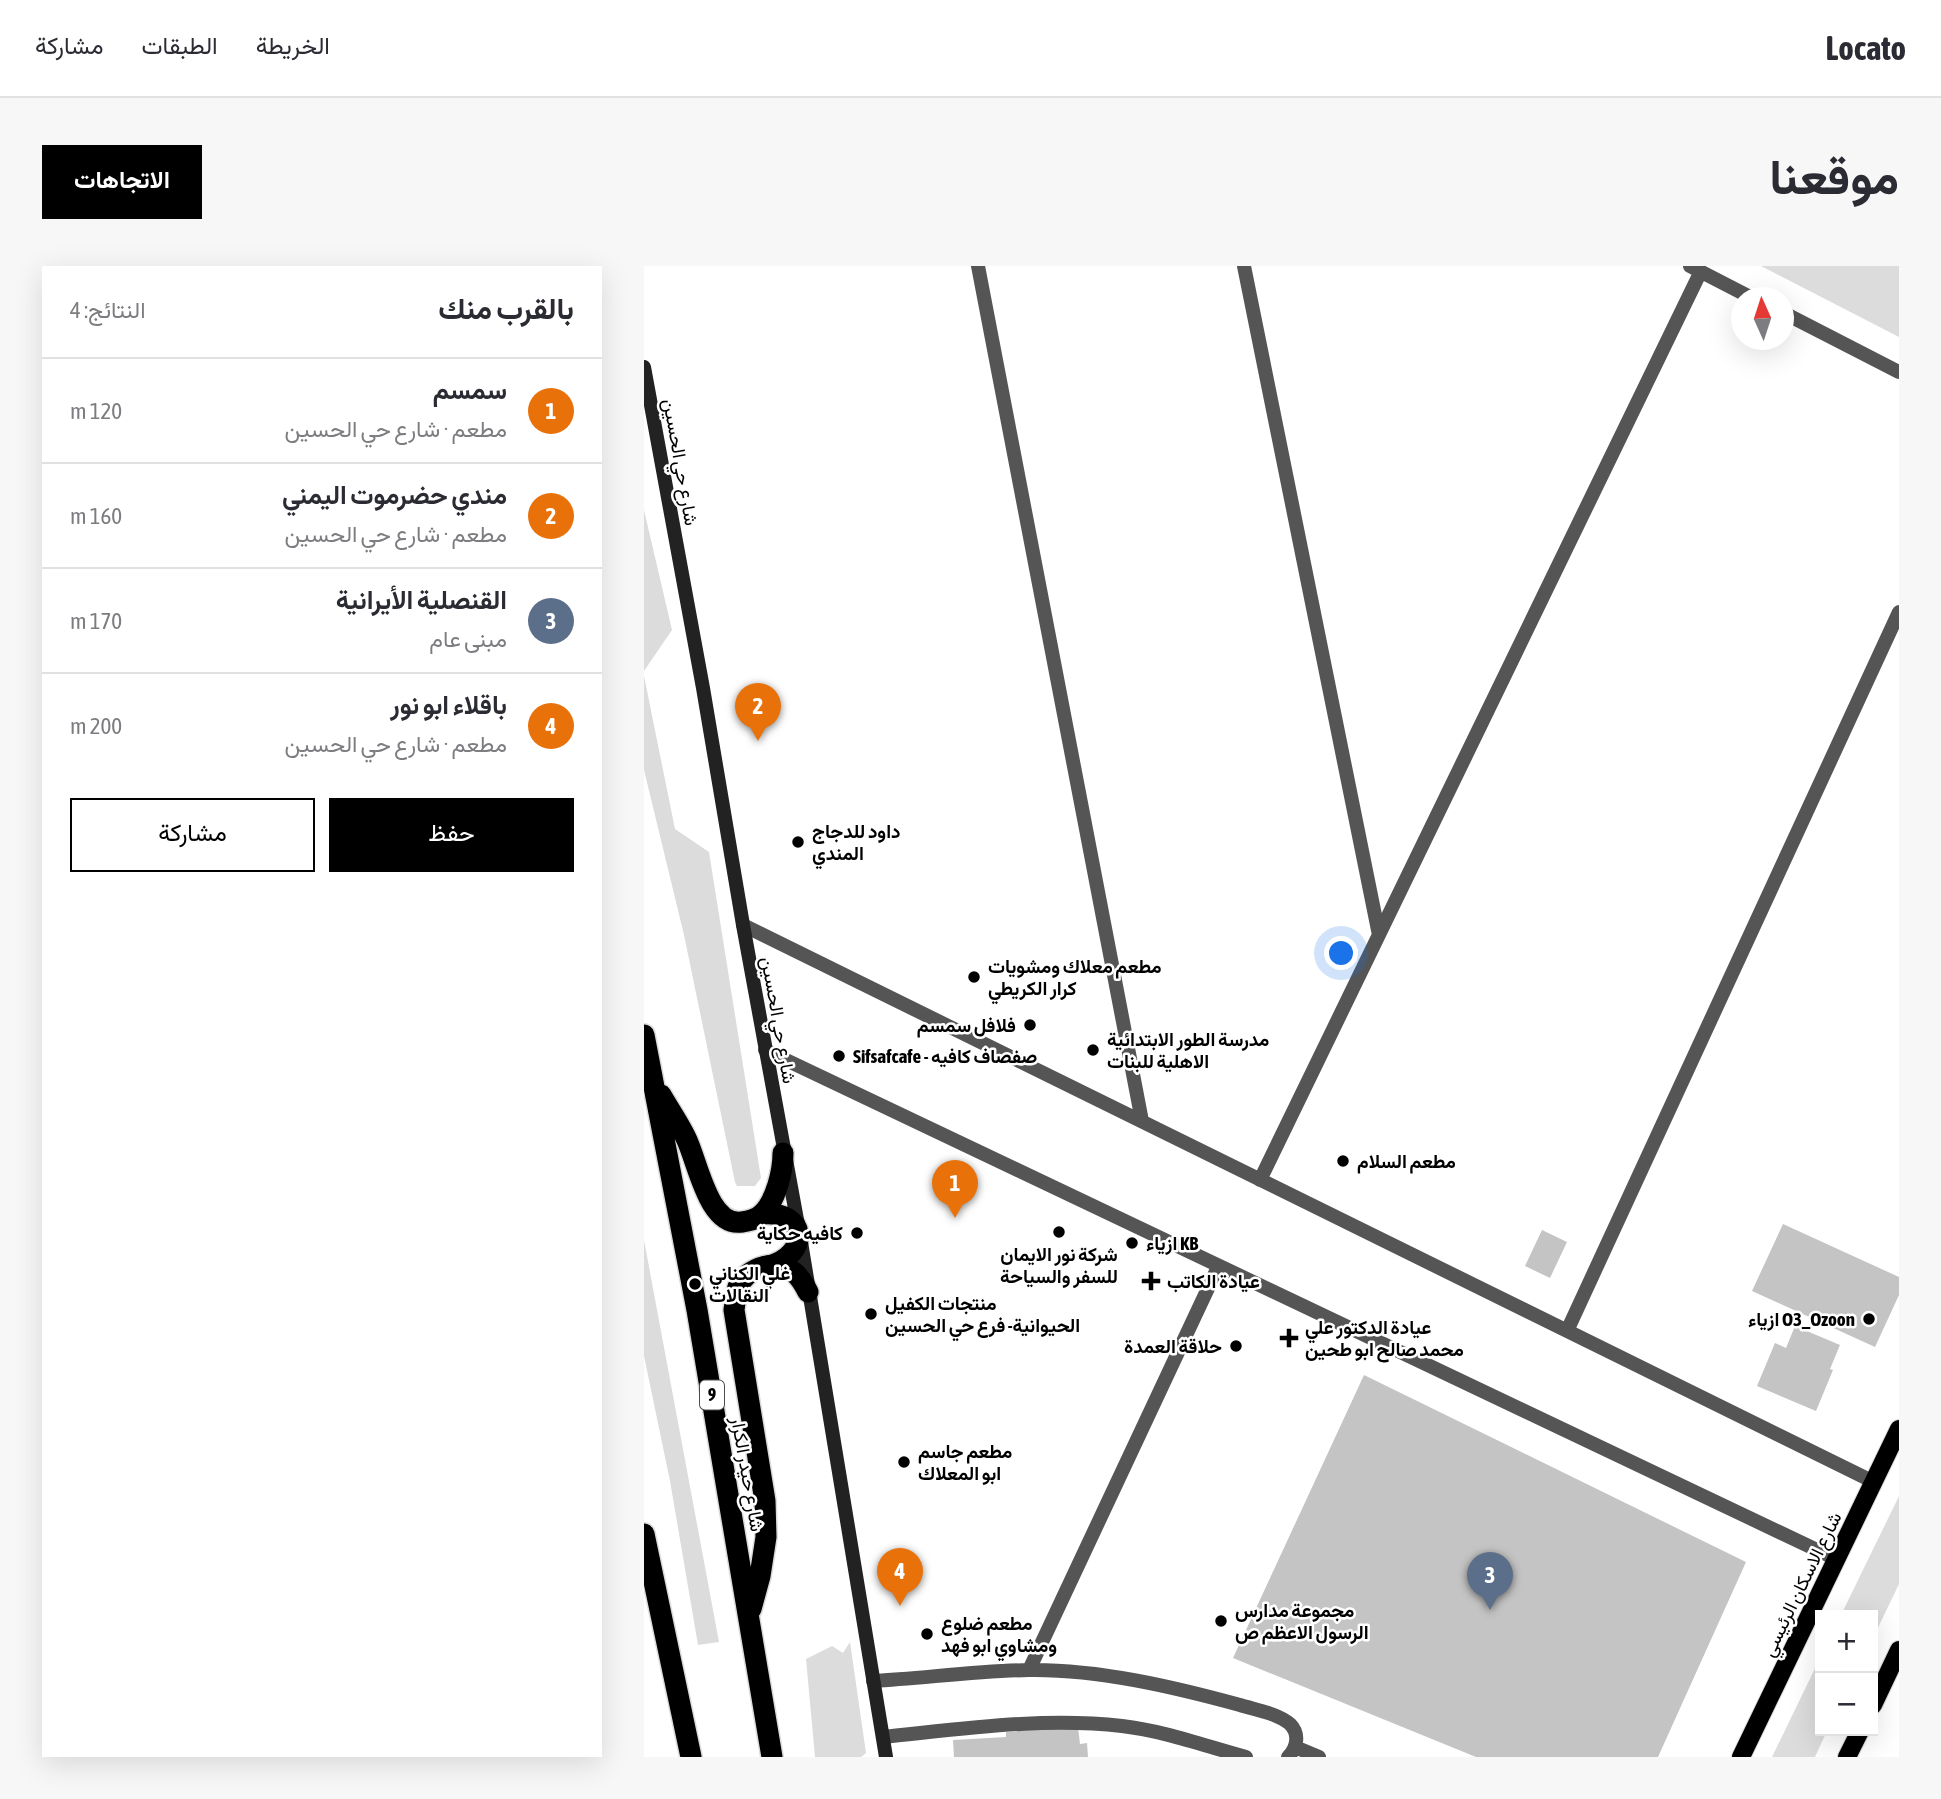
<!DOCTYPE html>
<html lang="ar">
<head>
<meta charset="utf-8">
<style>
	:root { --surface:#fff; --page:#f7f7f7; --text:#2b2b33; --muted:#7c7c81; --line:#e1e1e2; --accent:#000 }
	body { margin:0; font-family:"Asap Condensed",Vazirmatn,sans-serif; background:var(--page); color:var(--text); direction:rtl }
	.controls { position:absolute; right:21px; bottom:21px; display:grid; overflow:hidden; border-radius:0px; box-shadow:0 7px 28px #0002 }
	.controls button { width:63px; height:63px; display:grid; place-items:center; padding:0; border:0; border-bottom:2px solid var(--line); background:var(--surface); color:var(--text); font:35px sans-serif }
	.compass { position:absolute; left:1087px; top:21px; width:63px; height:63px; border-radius:50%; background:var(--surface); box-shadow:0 7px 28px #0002; rotate:357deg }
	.you { position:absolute; left:698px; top:688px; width:24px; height:24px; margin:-18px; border:5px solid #fff; border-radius:50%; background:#1a73e8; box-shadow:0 0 0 10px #1a73e833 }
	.badge { display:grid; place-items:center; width:46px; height:46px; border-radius:50%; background:var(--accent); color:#fff; font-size:23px; font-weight:700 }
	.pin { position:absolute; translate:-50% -58px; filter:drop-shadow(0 2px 4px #0008) }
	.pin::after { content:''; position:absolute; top:37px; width:24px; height:21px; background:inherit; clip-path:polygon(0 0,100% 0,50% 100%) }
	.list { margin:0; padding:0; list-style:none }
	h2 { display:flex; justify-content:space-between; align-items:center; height:91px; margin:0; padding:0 28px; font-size:30px }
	h2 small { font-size:23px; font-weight:400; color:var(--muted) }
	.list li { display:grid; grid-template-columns:46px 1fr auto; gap:21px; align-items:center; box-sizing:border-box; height:105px; padding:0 28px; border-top:2px solid var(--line) }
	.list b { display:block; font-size:26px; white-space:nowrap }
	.list p { margin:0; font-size:23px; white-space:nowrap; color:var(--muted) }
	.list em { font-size:23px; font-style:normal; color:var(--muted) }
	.actions { display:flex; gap:14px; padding:21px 28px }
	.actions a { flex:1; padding:16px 0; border:2px solid var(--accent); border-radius:0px; text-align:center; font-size:24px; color:var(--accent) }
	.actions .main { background:var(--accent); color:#fff }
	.map { position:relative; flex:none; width:1255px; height:1491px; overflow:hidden; direction:ltr; border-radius:0px }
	header { display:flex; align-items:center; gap:42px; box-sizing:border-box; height:98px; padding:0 35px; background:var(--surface); border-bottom:2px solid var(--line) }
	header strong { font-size:33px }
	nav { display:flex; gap:38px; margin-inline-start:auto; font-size:24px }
	.intro { display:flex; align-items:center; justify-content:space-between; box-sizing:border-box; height:168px; padding:0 42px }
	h1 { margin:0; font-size:49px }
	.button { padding:18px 32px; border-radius:0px; background:var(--accent); color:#fff; font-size:24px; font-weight:700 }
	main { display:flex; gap:42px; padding:0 42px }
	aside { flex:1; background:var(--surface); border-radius:0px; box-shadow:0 7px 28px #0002 }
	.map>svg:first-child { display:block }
	.green { fill:#dcdcdc }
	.building { fill:#c4c4c4 }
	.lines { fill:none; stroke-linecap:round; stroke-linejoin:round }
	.primary-casing { stroke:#dbdbdb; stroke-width:20 }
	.highway-casing { stroke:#dbdbdb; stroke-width:24 }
	.street { stroke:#555; stroke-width:14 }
	.secondary { stroke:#222; stroke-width:14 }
	.primary { stroke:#000; stroke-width:18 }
	.highway { stroke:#000; stroke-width:21 }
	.poi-dot { fill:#000; stroke:#fff; stroke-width:2.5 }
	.labels { text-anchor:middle; stroke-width:5; stroke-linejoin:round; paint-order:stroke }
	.shield { fill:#fff; stroke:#4c4c4c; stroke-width:2 }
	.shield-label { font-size:18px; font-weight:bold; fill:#000 }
	.street-label { font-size:19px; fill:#000; stroke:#fff }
	.poi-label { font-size:19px; font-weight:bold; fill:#000; stroke:#fff; text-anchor:start }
</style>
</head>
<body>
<header>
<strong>Locato</strong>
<nav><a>الخريطة</a><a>الطبقات</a><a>مشاركة</a></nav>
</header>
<div class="intro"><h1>موقعنا</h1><a class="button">الاتجاهات</a></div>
<main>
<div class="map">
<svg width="1255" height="1491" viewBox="0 0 1255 1491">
	<rect width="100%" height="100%" fill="#fff"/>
	<path class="green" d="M1117,0H1255V71Z
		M0,244L28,364L0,405Z
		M0,410L31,563L65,586L117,912L111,920H93L91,916L40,669L0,504Z
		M0,974L75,1376L54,1379L26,1215L0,1090Z
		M1255,1230V1318L1229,1372V1349H1197Z
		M206,1376L222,1487L217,1491H171L162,1393L188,1380L199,1387Z
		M1176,1392V1465H1183L1171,1491H1128Z"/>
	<path class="building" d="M1139,958L1255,1011V1029L1231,1081L1108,1025Z
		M898,964L923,976L906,1012L881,1000Z
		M1151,1060L1196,1079L1186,1103L1189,1104L1172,1145L1113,1120L1131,1077L1142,1082Z
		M720,1109L1102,1296L1014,1491H832L589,1392Z
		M434,1461L436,1478L443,1477L444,1491H310L309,1474L362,1471V1466Z"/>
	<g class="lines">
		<defs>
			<path id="primary" d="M1229,1439L1255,1384
				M1097,1491L1255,1163
				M1203,1491L1216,1465"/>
			<path id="highway" d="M0,769L53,1044L128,1491
				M17,829C25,843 35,857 42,872C54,896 64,961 98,956C105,955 113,953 118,948C132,935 139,905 139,887
				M118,948C163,944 167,988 125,1000
				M0,1268L47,1491
				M107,1343L116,1310L122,1271L121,1235L90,1044C91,1037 92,1028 94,1021C103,1001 134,991 152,1008C157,1013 161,1020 164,1026"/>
		</defs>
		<use href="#primary" class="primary-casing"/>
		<use href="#highway" class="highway-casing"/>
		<path class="street" d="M334,0L498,855
			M600,0L735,669
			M1046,0L1108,32
			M1140,47L1255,106
			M99,659L1230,1216
			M121,784L1192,1293
			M616,914L1057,5
			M923,1065L1255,346
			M385,1404L574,1001
			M229,1415C281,1412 333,1405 385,1404C454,1403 530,1421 596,1439C612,1444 633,1447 646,1458C656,1468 653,1482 644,1491
			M239,1471C318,1463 398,1451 478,1460C521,1465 561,1480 602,1491
			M651,1481L675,1491"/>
		<path class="secondary" d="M0,101L59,422L99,659L156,970L242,1491"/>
		<use href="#primary" class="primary"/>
		<use href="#highway" class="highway"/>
	</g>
	<g class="poi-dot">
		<circle cx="154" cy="576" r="7"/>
		<circle cx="330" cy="711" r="7"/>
		<circle cx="386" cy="759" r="7"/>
		<circle cx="449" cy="784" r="7"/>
		<circle cx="195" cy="790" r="7"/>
		<circle cx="699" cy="895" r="7"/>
		<circle cx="415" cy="966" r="7"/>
		<circle cx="213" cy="967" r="7"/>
		<circle cx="488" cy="977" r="7"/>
		<path d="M503.5 1004.5h7v7h7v7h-7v7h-7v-7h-7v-7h7z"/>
		<circle cx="51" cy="1018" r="7"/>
		<circle cx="227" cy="1048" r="7"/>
		<circle cx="1225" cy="1053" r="7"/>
		<path d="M641.5 1061.5h7v7h7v7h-7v7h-7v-7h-7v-7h7z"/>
		<circle cx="592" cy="1080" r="7"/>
		<circle cx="260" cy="1196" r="7"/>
		<circle cx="577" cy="1355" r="7"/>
		<circle cx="283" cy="1368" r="7"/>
	</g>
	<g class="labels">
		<rect class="shield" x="56" y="1114.5" width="24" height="29" rx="5"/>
		<g class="shield-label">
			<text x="68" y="1135">9</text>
		</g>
		<g class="street-label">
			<text transform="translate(37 196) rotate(80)" y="7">شارع حي الحسين</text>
			<text transform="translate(135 754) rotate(80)" y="7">شارع حي الحسين</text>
			<text transform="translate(104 1208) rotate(80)" y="7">شارع حيدر الكرار</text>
			<text transform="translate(1157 1318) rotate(-64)" y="7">شارع الاسكان الرئيسي</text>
		</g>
		<g class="poi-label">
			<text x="168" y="572">داود للدجاج<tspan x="168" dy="22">المندي</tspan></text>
			<text x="344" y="707">مطعم معلاك ومشويات<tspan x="344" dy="22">كرار الكريطي</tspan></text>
			<text x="372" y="766" text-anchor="end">فلافل سمسم</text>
			<text x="463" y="780">مدرسة الطور الابتدائية<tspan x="463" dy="22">الاهلية للبنات</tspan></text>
			<text x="209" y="797">Sifsafcafe - صفصاف كافيه</text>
			<text x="713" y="902">مطعم السلام</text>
			<text x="199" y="974" text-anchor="end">كافيه حكاية</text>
			<text x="502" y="984">ازياء KB</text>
			<text x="415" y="995" text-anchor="middle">شركة نور الايمان<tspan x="415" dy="22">للسفر والسياحة</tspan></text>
			<text x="65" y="1014">غلي الكناني<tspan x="65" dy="22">النقالات</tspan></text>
			<text x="523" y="1022">عيادة الكاتب</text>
			<text x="241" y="1044">منتجات الكفيل<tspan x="241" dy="22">الحيوانية- فرع حي الحسين</tspan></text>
			<text x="1211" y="1060" text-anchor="end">ازياء O3_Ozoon</text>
			<text x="661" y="1068">عيادة الدكتور علي<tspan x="661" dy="22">محمد صالح ابو طحين</tspan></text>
			<text x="578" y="1087" text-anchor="end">حلاقة العمدة</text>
			<text x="274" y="1192">مطعم جاسم<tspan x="274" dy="22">ابو المعلاك</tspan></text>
			<text x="591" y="1351">مجموعة مدارس<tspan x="591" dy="22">الرسول الاعظم ص</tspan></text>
			<text x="297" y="1364">مطعم ضلوع<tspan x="297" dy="22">ومشاوي ابو فهد</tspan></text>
		</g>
	</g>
</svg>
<div class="controls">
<button>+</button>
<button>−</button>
</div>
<svg class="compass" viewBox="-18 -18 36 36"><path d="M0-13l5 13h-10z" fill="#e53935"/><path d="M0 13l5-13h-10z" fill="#7c7c81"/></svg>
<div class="you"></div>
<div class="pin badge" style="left:311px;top:952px;background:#e8710a">1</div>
<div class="pin badge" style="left:114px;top:475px;background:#e8710a">2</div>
<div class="pin badge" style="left:846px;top:1344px;background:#5c6f8a">3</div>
<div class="pin badge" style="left:256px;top:1340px;background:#e8710a">4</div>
</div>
<aside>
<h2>بالقرب منك<small>النتائج: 4</small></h2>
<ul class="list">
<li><span class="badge" style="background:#e8710a">1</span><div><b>سمسم</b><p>مطعم · شارع حي الحسين</p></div><em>120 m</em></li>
<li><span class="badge" style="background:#e8710a">2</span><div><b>مندي حضرموت اليمني</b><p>مطعم · شارع حي الحسين</p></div><em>160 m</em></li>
<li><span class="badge" style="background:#5c6f8a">3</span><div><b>القنصلية الأيرانية</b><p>مبنى عام</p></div><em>170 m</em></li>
<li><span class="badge" style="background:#e8710a">4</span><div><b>باقلاء ابو نور</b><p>مطعم · شارع حي الحسين</p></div><em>200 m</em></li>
</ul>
<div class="actions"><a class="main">حفظ</a><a>مشاركة</a></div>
</aside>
</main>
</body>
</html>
